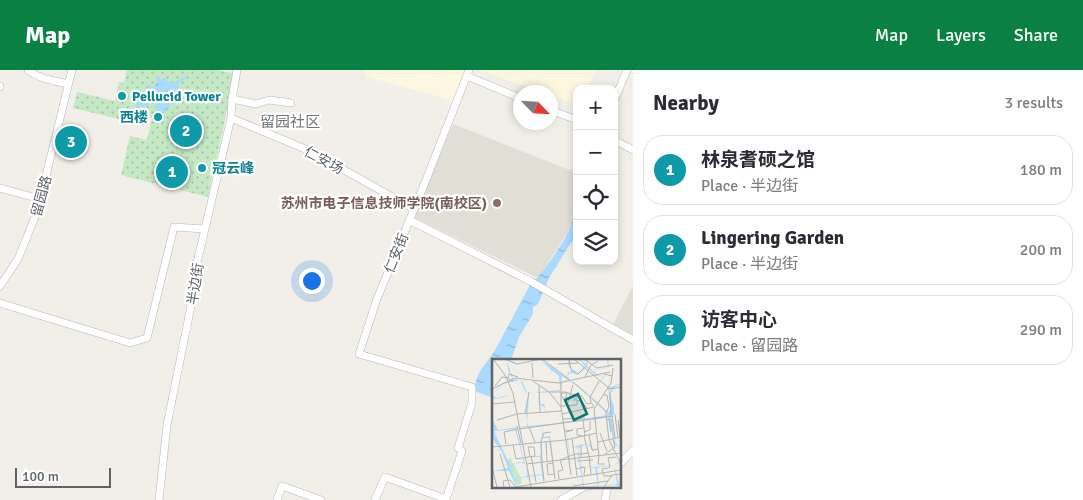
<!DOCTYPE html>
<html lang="en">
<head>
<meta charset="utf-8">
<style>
	:root { --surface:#fff; --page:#f7f7f7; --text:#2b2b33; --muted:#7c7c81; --line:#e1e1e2; --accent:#0b8043 }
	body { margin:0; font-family:Signika,"Noto Sans SC",sans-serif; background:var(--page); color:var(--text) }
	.controls { position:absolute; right:15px; top:15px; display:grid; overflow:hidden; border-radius:10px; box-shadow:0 2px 8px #0003 }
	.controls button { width:45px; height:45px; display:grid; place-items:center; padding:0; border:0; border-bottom:1px solid var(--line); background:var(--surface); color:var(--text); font:25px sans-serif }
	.compass { position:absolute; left:513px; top:15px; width:45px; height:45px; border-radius:50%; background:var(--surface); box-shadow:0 2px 8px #0003; rotate:115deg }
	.scale { position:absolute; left:15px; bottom:12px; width:96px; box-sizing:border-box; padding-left:5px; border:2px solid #5f6368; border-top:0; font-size:14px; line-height:18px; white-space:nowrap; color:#5f6368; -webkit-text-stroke:4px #fff; paint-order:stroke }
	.you { position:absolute; left:311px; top:210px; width:18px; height:18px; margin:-12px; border:4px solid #fff; border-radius:50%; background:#1a73e8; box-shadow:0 0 0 8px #1a73e833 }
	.badge { display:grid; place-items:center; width:32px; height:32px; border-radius:50%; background:var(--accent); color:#fff; font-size:16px; font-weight:700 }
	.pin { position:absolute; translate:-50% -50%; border:2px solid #fff; box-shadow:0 1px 5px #0006 }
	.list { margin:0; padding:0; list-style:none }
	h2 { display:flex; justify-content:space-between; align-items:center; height:65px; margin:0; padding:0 20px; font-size:21px }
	h2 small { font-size:16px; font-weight:400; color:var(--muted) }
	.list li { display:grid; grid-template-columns:32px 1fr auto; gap:15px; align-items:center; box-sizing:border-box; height:70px; margin:0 10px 10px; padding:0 10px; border:1px solid var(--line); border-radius:20px }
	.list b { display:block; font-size:19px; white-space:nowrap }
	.list p { margin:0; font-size:16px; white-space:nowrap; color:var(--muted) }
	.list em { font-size:16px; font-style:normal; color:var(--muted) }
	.icon { flex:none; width:28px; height:28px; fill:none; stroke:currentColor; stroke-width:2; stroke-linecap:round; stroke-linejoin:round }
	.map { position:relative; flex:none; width:633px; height:430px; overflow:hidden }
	header { display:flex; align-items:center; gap:30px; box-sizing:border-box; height:70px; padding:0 25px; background:var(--accent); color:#fff }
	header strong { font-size:24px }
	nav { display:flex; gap:28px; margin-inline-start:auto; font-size:18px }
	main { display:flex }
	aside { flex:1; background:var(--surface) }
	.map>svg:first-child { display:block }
	.commercial { fill:#fef7e0 }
	.education { fill:#e1ded6 }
	.garden { fill:url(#garden-dots) }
	.water { fill:url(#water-ripples) }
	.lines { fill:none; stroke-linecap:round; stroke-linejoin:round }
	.minor-casing { stroke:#b5b8bc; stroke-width:8 }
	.minor { stroke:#fff; stroke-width:7 }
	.culture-dot { fill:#0f9aa8; stroke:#fff; stroke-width:2 }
	.education-dot { fill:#8d6e63; stroke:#fff; stroke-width:2 }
	.labels { text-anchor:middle; stroke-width:4.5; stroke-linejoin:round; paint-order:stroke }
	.culture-label { font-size:14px; font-weight:bold; fill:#0d838f; stroke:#fff; text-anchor:start }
	.street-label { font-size:14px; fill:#5f6368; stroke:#fff }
	.education-label { font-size:14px; font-weight:bold; fill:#785e54; stroke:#fff; text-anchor:end }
	.neighbourhood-label { font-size:15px; fill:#70757a; stroke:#fff }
	.inset-road { fill:none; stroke:#b3b3b1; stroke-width:1 }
	.view { fill:#0f766e; fill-opacity:0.15; stroke:#0f766e; stroke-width:2.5 }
	.inset-edge { fill:none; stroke:#5f6368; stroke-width:2.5 }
</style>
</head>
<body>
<header>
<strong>Map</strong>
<nav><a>Map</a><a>Layers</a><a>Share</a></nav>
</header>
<main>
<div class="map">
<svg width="633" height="430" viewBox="0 0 633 430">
	<defs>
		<pattern id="garden-dots" width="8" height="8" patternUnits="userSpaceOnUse" patternTransform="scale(1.25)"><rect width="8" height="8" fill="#c5e8c5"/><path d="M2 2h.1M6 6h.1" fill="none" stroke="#a3c0a4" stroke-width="1.8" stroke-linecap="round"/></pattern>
		<pattern id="water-ripples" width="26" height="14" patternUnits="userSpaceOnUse" patternTransform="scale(1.25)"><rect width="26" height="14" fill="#aadaff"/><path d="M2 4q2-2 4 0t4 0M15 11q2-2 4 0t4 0" fill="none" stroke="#8eb4d2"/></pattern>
	</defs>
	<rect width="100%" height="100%" fill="#f1efe8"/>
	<path class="commercial" d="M366,0H465L454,31L364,6Z
		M479,0H595L588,19H577V35L551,26L550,22H541Z"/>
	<path class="education" d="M453,54L577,103V123L573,149L569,160L538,208L415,148V143Z
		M633,216V265L613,254Z"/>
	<path class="garden" d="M127,0H218L235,4L208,127L121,105L130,66L147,70L152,48L125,43L123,50L73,38L77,22L115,31L119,12L124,13Z"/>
	<path class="water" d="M188,2L185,9L177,15L178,18L174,30H167L170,35L166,42L161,41L159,43L157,39H154L156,34L155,30L151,31L150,35L147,37L135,36L138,20L147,22L149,15L155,17L157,6L160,7V10L164,8L169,12L172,11L174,16L176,11L185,7Z
		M577,123V163L549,208L538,234L533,237V244L519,267L511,290H493V328L475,321C475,302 486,295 495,280C507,259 518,237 530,215C540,207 565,171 570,158C574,147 575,135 577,123Z"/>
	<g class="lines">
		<defs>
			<path id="minor" d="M28,0C39,9 55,11 68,14
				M467,6L520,28
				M0,17V16
				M232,29L256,34L269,30L291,33
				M614,31L627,0
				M550,40L577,50
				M231,48L310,81L414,139
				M614,70L633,80
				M0,118L40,129
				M409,150L530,211L633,270
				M0,216L18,189L37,142L72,0
				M0,233L130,273L147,268L174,157L205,159
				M619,395L633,380
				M159,430L167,355L190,241L197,193L231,48L232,29L237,0
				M277,430L282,416L321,430
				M375,430L385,407L446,429L462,381L458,378L472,333V317L359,284L377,229L426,110L469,0
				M561,430L584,417L589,416
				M605,430L608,416"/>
		</defs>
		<use href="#minor" class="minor-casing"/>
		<use href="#minor" class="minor"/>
	</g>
	<g class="culture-dot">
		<circle cx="122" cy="26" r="5"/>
		<circle cx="158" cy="47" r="5"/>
		<circle cx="202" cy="98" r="5"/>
	</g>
	<circle class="education-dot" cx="497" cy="133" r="5"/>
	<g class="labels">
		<g class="culture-label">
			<text x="132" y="31">Pellucid Tower</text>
			<text x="148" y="52" text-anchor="end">西楼</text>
			<text x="212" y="103">冠云峰</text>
		</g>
		<g class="street-label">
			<text transform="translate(324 90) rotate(28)" y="5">仁安场</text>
			<text transform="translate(41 126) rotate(-75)" y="5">留园路</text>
			<text transform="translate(396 183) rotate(-68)" y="5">仁安街</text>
			<text transform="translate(195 214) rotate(-81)" y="5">半边街</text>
		</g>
		<g class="education-label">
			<text x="487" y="138">苏州市电子信息技师学院(南校区)</text>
		</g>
		<g class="neighbourhood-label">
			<text x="290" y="57">留园社区</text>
		</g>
	</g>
	<g transform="translate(492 289)">
		<rect width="129" height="129" fill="#f1efe8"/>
		<path d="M18,98L29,119L30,124L26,126L15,101Z" fill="#c5e8c5"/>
		<path d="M14,0H15L24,4L25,6L38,4H40L25,6L14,1L18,10V14L20,15L21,20L28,21L31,24L35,34L68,31L67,17L61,12L56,15L60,12L48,0L75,19L79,11L76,5V0L79,10L87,16L93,7L87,0L94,5L96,0L95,7L101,12L116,8L115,0H116L117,8L102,12L106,17L129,14L113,16L103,32L97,35L116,54L119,49L116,29L127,25L129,20L127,26L117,31L121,46L129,45L122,46V55L129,54L117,57L120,61L123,83L129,90L122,84L116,58L107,60L108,65L107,60L73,64L77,89L96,84L99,86L101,90L102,94L96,84L86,89L89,107H95L103,108L122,106L126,103H129L122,106L128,128L123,126L95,128L106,126L103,109L94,107L89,108L92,128H91L85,88L77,89L80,116L73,64L51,67V78L58,77L65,128L57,79H50L48,87L52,128L50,116L36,118L37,123L35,118L24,120L25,128L17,112H0L16,109L9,91L4,92L8,90L0,79V74L7,82L0,73V59L6,71L35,67L37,34H34L28,21L10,25L1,36L4,39L13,37L19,36L9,39L0,40L1,36L9,25L0,21L9,25L21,20L17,14ZM94,8L105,17L112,16L103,32L97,35L75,19L76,13L87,16ZM70,17L95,34L86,37L80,41L73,40H70L69,33L70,40L85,42L86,37L96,34L116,56L59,65L52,45H48L46,34L68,32ZM46,33L47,45L53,49L59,65L36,67L34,53L37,34ZM51,67L48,97L33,98H48L49,107H35H49L50,115L36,117L24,69ZM23,70L32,103L18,106L2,72ZM27,103L33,105L35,117L23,120L18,107ZM122,106L125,125L107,127L105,109Z" fill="#aadaff" fill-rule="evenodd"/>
		<path class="inset-road" d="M1,0L13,16L21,34L39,128M13,0L25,5L49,0M50,0L78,21M77,0L79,10L86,15L92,9M82,0L118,30L129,28M92,0L105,9L121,6M40,4L41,19M66,5L86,4M112,15L120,17L121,9M93,18L99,6L106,2M41,22L57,33L69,48M21,23L16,19L17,15L26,18M69,23V48L79,116M81,23L115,53M3,27L10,18L16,19M47,27L48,53M0,30L23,19L66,24L118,13M58,33H74L89,39M75,34H69L70,39H74L75,33M89,36L95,45L99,44L102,47M111,36H115L117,47L114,55L117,81M99,44L98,38L107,22M0,45L23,43M75,46L81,26M69,47L85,46V42L89,41L95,49M25,55L70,52M33,55L37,33M70,55L102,48M123,56L126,78M119,57L118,33L121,31M120,57L123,79M71,60L93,59M5,61L25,55M91,61L93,77M115,61L117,60L119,73M126,61L128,78M25,67L29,84M37,68L43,83M27,70L121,57M73,72L81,71L74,73M92,73L98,71V62M108,74L115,92M97,76L100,91L106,90M90,77L85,76V70L92,69M92,77L97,97M80,79L85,117M117,81L129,105M54,82L55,102M58,82L63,120M106,83L129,78M14,85L12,73L26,70M21,86L24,100L43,97L42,88H36L38,97M89,87V95L96,94M0,88L73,81L105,74M8,95L18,128M113,95L123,88L121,80M39,97L44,123M97,97L99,115M107,97L106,105H113M107,97L102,50L119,24L120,16M68,101L83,95H89V98M85,102L101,101M50,103L49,82L52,74L59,73M50,103L52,122M61,104L55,105L56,116L62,115M34,105L129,94M0,108L5,128M114,109L110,110L112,117H119M84,110L93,108L92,116M114,110L118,108L116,99L124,98M67,120L66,112L71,111L68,101M81,127L116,122M12,128L11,122L18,121L23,127M23,128L129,111M112,128L120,116L129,115"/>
		<path class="view" d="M86,35L95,55L82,61L73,41Z"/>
		<rect width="129" height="129" class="inset-edge"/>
	</g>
</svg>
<div class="controls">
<button>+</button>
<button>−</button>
<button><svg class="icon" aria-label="locate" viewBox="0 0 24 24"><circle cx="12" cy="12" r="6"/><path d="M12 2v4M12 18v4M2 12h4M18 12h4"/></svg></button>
<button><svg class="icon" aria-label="layers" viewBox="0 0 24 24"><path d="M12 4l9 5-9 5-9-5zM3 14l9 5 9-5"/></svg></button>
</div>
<svg class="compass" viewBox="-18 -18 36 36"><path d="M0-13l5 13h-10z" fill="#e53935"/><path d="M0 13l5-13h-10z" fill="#7c7c81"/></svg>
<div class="scale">100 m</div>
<div class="you"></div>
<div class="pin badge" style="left:172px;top:102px;background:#0f9aa8">1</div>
<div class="pin badge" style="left:186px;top:61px;background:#0f9aa8">2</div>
<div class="pin badge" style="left:71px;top:72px;background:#0f9aa8">3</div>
</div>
<aside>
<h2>Nearby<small>3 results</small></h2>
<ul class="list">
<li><span class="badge" style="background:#0f9aa8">1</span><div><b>林泉耆硕之馆</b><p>Place · 半边街</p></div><em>180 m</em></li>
<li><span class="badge" style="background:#0f9aa8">2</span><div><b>Lingering Garden</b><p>Place · 半边街</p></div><em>200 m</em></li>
<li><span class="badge" style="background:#0f9aa8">3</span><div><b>访客中心</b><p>Place · 留园路</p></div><em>290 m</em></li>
</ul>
</aside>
</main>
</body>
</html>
